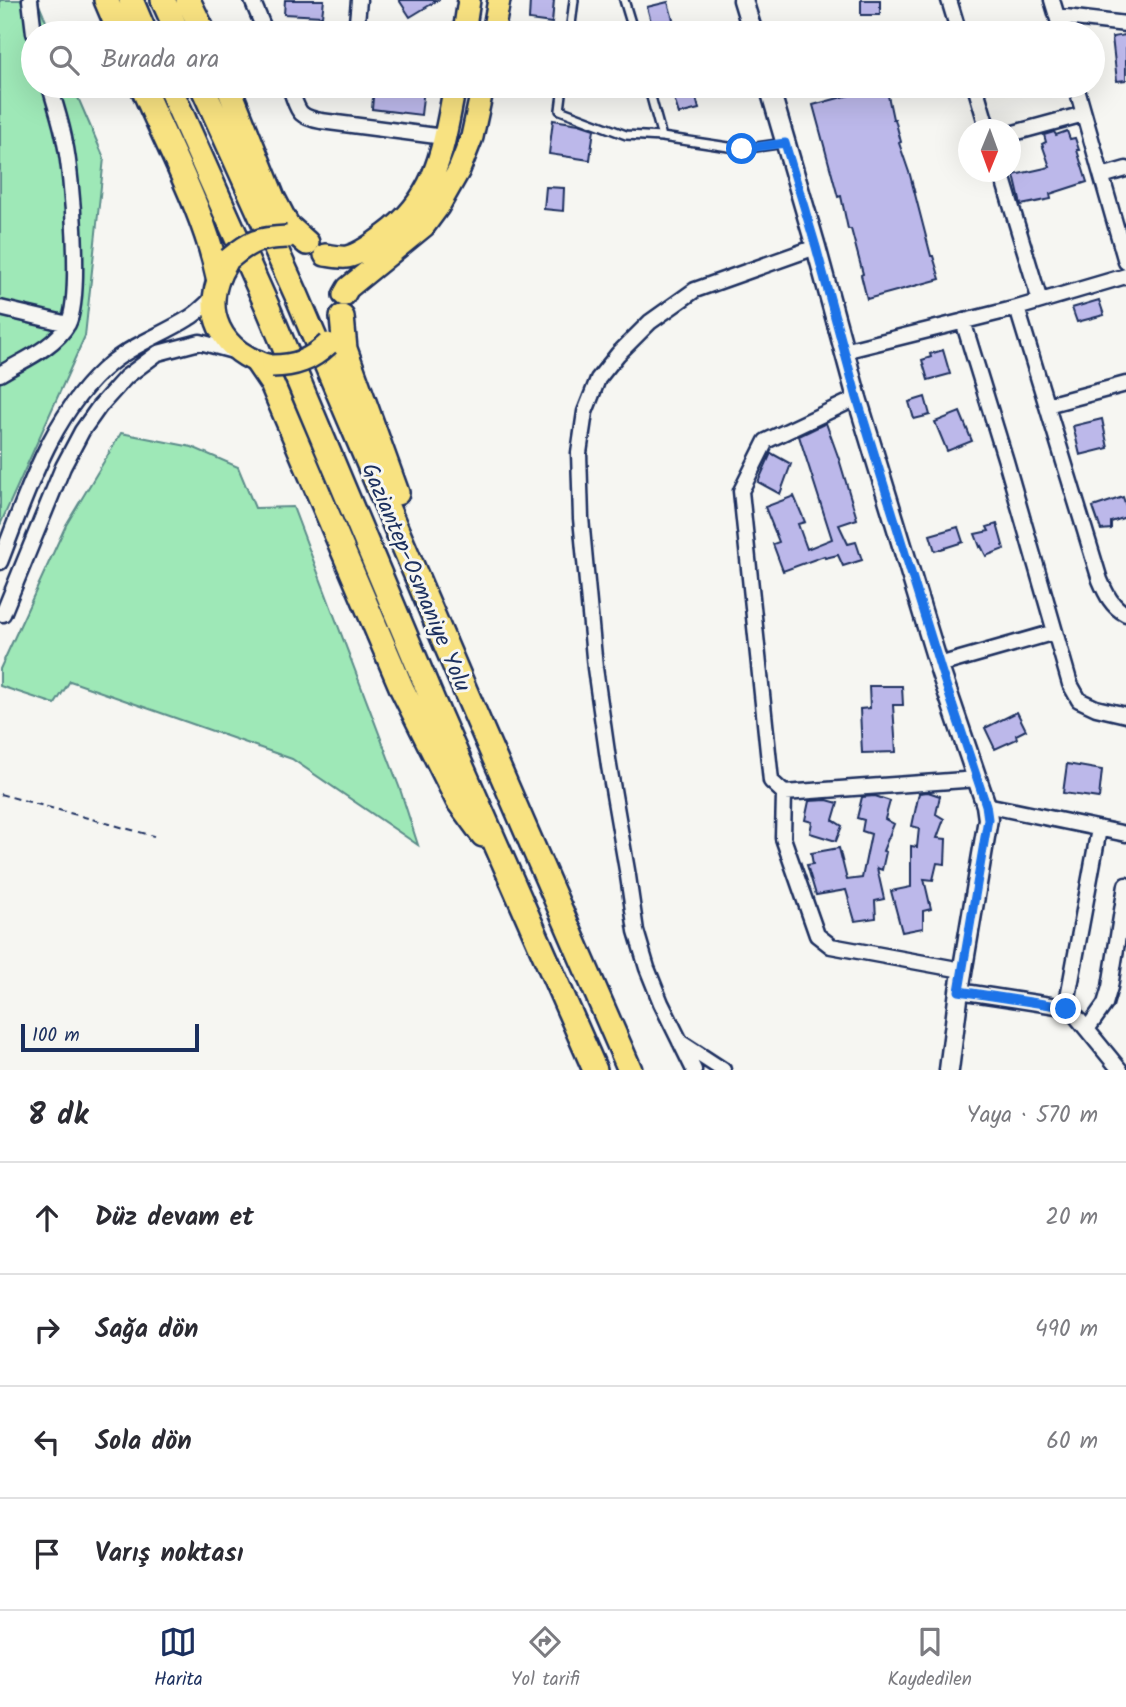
<!DOCTYPE html>
<html lang="tr">
<head>
<meta charset="utf-8">
<style>
	:root { --surface:#fff; --page:#f2f2f3; --text:#2b2b33; --muted:#7c7c81; --line:#e1e1e2; --accent:#1b2f5e }
	body { margin:0; font-family:Kalam,sans-serif; background:var(--page); color:var(--text) }
	.compass { position:absolute; left:958px; top:119px; width:63px; height:63px; border-radius:50%; background:var(--surface); box-shadow:0 7px 28px #0002; rotate:181deg }
	.scale { position:absolute; left:21px; bottom:18px; width:178px; box-sizing:border-box; padding-left:7px; border:4px solid #1b2f5e; border-top:0; font-size:19px; line-height:24px; white-space:nowrap; color:#1b2f5e; -webkit-text-stroke:5px #f6f6f2; paint-order:stroke }
	.stop { position:absolute; width:21px; height:21px; margin:-16px; border:5px solid #1a73e8; border-radius:50%; background:#fff }
	.stop.end { background:#1a73e8; border-color:#fff; box-shadow:0 2px 7px #0008 }
	.list { margin:0; padding:0; list-style:none }
	h2 { display:flex; justify-content:space-between; align-items:center; height:91px; margin:0; padding:0 28px; font-size:30px }
	h2 small { font-size:23px; font-weight:400; color:var(--muted) }
	.list li { display:grid; grid-template-columns:46px 1fr auto; gap:21px; align-items:center; box-sizing:border-box; height:112px; padding:0 28px; border-top:2px solid var(--line) }
	.list b { display:block; font-size:26px; white-space:nowrap }
	.list em { font-size:23px; font-style:normal; color:var(--muted) }
	.icon { flex:none; width:38px; height:38px; fill:none; stroke:currentColor; stroke-width:2; stroke-linecap:round; stroke-linejoin:round }
	.map { position:relative; flex:none; width:1126px; height:1070px; overflow:hidden }
	.search { position:absolute; background:var(--surface); box-shadow:0 7px 28px #0002; left:21px; right:21px; top:21px; height:77px; display:flex; align-items:center; gap:18px; box-sizing:border-box; padding:0 24px; border-radius:38px; color:var(--muted); font-size:26px }
	.sheet { height:539px; background:var(--surface) }
	nav { display:flex; justify-content:space-around; align-items:center; box-sizing:border-box; height:98px; border-top:2px solid var(--line); background:var(--surface); font-size:19px; color:var(--muted) }
	nav a { display:grid; justify-items:center; gap:4px }
	nav .on { color:var(--accent) }
	.map>svg:first-child { display:block }
	.green { fill:#9ee8b7; stroke:#5c8c8a; stroke-width:2 }
	.building { fill:#bcb8ea; stroke:#1b2f5e; stroke-width:2 }
	.lines { fill:none; stroke-linecap:round; stroke-linejoin:round }
	.service-casing { stroke:#1b2f5e; stroke-width:12 }
	.minor-casing { stroke:#1b2f5e; stroke-width:19 }
	.tertiary-casing { stroke:#1b2f5e; stroke-width:23 }
	.primary-casing { stroke:#1b2f5e; stroke-width:26 }
	.trunk-casing { stroke:#1b2f5e; stroke-width:28 }
	.path { stroke:#1b2f5e; stroke-width:2; stroke-dasharray:7 5; stroke-linecap:butt }
	.service { stroke:#f6f6f2; stroke-width:7 }
	.minor { stroke:#f6f6f2; stroke-width:14 }
	.tertiary { stroke:#f6f6f2; stroke-width:18 }
	.primary { stroke:#f8e281; stroke-width:21 }
	.trunk { stroke:#f8e281; stroke-width:23 }
	.primary-bridge-casing { stroke:#1b2f5e; stroke-width:26; stroke-linecap:butt }
	.primary-bridge { stroke:#f8e281; stroke-width:21 }
	.route { stroke:#1a73e8; stroke-width:9 }
	.labels { text-anchor:middle; stroke-width:6; stroke-linejoin:round; paint-order:stroke }
	.street-label { font-size:23px; fill:#1b2f5e; stroke:#f6f6f2 }
</style>
</head>
<body>
<div class="map">
<svg width="1126" height="1070" viewBox="0 0 1126 1070">
	<rect width="100%" height="100%" fill="#f6f6f2"/>
	<filter id="ink" filterUnits="userSpaceOnUse"><feTurbulence type="fractalNoise" baseFrequency=".0143" numOctaves="2"/><feDisplacementMap in="SourceGraphic" scale="14" xChannelSelector="R" yChannelSelector="G"/><feConvolveMatrix kernelMatrix="1 2 1 2 8 2 1 2 1" color-interpolation-filters="sRGB"/></filter>
	<g filter="url(#ink)">
		<path class="green" d="M0,0H37L51,33H33V86H73L104,158L85,336L0,525Z
			M121,433L192,447L238,467L255,508L293,507L400,789L418,845L292,759L70,681L55,704L0,686V669L66,525Z"/>
		<path class="building" d="M285,0H324L322,16L284,14Z
			M399,0H438L410,17Z
			M530,0H554L552,23L529,20Z
			M861,0H880V15H861Z
			M668,2L676,30L663,33H654L647,7Z
			M1126,35V80L1117,81L1112,37Z
			M374,86H403L424,88L421,115L372,109Z
			M670,86H693L699,109L679,114Z
			M879,86H886L893,119H895L901,142L899,143L910,175L931,256H933L940,279L867,299L861,275L863,274L851,229H848L841,196L838,197L813,105L857,93L856,91Z
			M553,120L579,124L594,129L590,160L549,154Z
			M1067,131L1070,139L1075,138L1079,150H1077L1087,182L1050,194L1051,199L1021,205L1014,175L1050,167L1042,144L1046,142L1044,135L1054,132L1056,135Z
			M546,187L564,188L563,211L544,209Z
			M1099,300L1104,315L1077,322L1072,308Z
			M943,350L950,374L928,380L922,360L931,357L930,354Z
			M925,397L930,415L914,419L909,402Z
			M960,412L972,441L947,451L935,422Z
			M1102,419L1108,448L1080,455L1073,426Z
			M826,423L839,459L857,519L839,525L848,544L856,542L862,560L843,566L838,555L825,558L824,556L783,571L773,544L779,542L765,507L794,496L805,522L798,524L807,549L832,539L799,436Z
			M771,453L791,464L780,494L758,482Z
			M1123,497L1126,506V517L1111,522V529L1101,530L1093,507Z
			M997,524L1004,549L986,556L981,546L980,547L975,534L989,531L987,527Z
			M958,527L963,542L935,551L930,535Z
			M869,686H902L903,705H893L896,752L862,753L860,709L870,708Z
			M1017,712L1026,730L1016,735L1017,739L995,749L985,728Z
			M1067,764L1102,770L1099,798L1063,793Z
			M928,792L940,796L936,814L944,819L937,838L946,839L945,864L937,863L933,880L924,879L931,909L923,911V928L902,932L891,891L911,887V846L917,847L919,828L912,826L919,793Z
			M875,796L890,801L885,819L894,824L883,851L886,852L882,870L877,868L884,899L875,901L876,918L855,921L846,890L816,895L807,865L813,864L811,853L839,848L847,880L862,878L871,834L862,831L864,820L857,818L862,797Z
			M827,800L838,803L833,820L842,826L836,841L810,833L812,822L805,820L809,801Z"/>
		<g class="lines">
			<defs>
				<path id="service" d="M624,0L634,33
					M570,33L574,0
					M563,86L560,110L626,135L662,137L742,149L785,143
					M648,86L662,137"/>
				<path id="minor" d="M30,0L34,33
					M252,0L265,31L288,33
					M949,0L959,33
					M1052,0L1062,33
					M1057,16L1126,24
					M356,33L359,0
					M289,86C299,108 294,116 321,121L444,137
					M975,86L988,130
					M1076,86L1126,262
					M1010,134L1084,114
					M1001,172L1040,301
					M1102,176L1126,169
					M0,308L68,324
					M1017,308L1100,580C1106,594 1112,607 1126,614
					M963,321L1006,461L1070,684L1079,700L1096,708L1126,715
					M844,351L1017,308L1126,276
					M0,374C23,360 54,348 68,324C82,297 72,175 65,143C62,124 55,105 50,86
					M857,398L766,441L741,491L771,781L784,793L783,838L817,935L831,946L962,970
					M1047,405L1126,384
					M0,562C27,493 52,411 111,363C134,344 164,334 189,318C198,313 206,304 214,297
					M0,613L3,614L63,467L82,431L99,407L126,377L158,353L200,342L237,352
					M939,665L1055,632
					M784,793L978,779
					M986,805L1126,834
					M959,991L1057,1006L1071,1010L1120,1070
					M1066,1008L1099,829
					M1088,1028L1105,1004L1110,987L1126,885
					M680,1042L723,1070
					M694,1070L661,1003L647,968L636,931L628,876L609,766L595,668L581,518L579,453L585,412L598,379L618,354L650,322L695,290L816,247"/>
				<path id="tertiary" d="M743,0L753,33
					M769,86L816,247L857,398L941,673L986,805L988,819L959,991L949,1070"/>
				<path id="primary" d="M464,33L469,0
					M493,33L499,0
					M325,255C332,256 341,258 347,257C361,254 374,243 385,235C439,195 443,146 455,86
					M226,264C198,309 221,355 272,366
					M344,295L348,288L424,226L438,207L459,170L472,137L483,86"/>
				<path id="trunk" d="M106,0L120,33
					M131,0L145,33
					M163,0L178,33
					M188,0L204,33
					M142,86C168,147 205,213 218,277
					M169,86L268,308L433,701L595,1070
					M202,86L297,296L468,697L630,1070
					M228,86L273,198L287,225L307,243
					M342,317L345,349L397,493
					M257,362L272,384L402,689L458,801L483,835"/>
			</defs>
			<use href="#service" class="service-casing"/>
			<use href="#minor" class="minor-casing"/>
			<use href="#tertiary" class="tertiary-casing"/>
			<use href="#primary" class="primary-casing"/>
			<use href="#trunk" class="trunk-casing"/>
			<path class="path" d="M0,794L154,836"/>
			<use href="#service" class="service"/>
			<use href="#minor" class="minor"/>
			<use href="#tertiary" class="tertiary"/>
			<use href="#primary" class="primary"/>
			<use href="#trunk" class="trunk"/>
			<defs>
				<path id="primary-bridge" d="M229,259C250,241 259,238 287,237
					M272,366C295,366 311,360 328,344"/>
			</defs>
			<use href="#primary-bridge" class="primary-bridge-casing"/>
			<use href="#primary-bridge" class="primary-bridge"/>
		</g>
	</g>
	<g class="lines" filter="url(#ink)">
		<path class="route" d="M742,149L785,143L816,247L857,398L942,673L986,805L988,819L959,991L1057,1006L1066,1009"/>
	</g>
	<g class="labels">
		<g class="street-label">
			<text transform="translate(417 577) rotate(67)" y="8">Gaziantep-Osmaniye Yolu</text>
		</g>
	</g>
</svg>
<svg class="compass" viewBox="-18 -18 36 36"><path d="M0-13l5 13h-10z" fill="#e53935"/><path d="M0 13l5-13h-10z" fill="#7c7c81"/></svg>
<div class="scale">100 m</div>
<div class="stop" style="left:742px;top:149px"></div>
<div class="stop end" style="left:1066px;top:1009px"></div>
<div class="search"><svg class="icon" aria-label="search" viewBox="0 0 24 24"><circle cx="10" cy="10" r="6"/><path d="M15 15l6 6"/></svg>Burada ara</div>
</div>
<section class="sheet">
<h2>8 dk<small>Yaya · 570 m</small></h2>
<ul class="list">
<li><svg class="icon" aria-label="ahead" viewBox="0 0 24 24"><path d="M12 20V5M6 11l6-6 6 6"/></svg><div><b>Düz devam et</b></div><em>20 m</em></li>
<li><svg class="icon" aria-label="right" viewBox="0 0 24 24"><path d="M7 20v-9h11M14 6l5 5-5 5"/></svg><div><b>Sağa dön</b></div><em>490 m</em></li>
<li><svg class="icon" aria-label="left" viewBox="0 0 24 24"><path d="M17 20v-9H6M10 6l-5 5 5 5"/></svg><div><b>Sola dön</b></div><em>60 m</em></li>
<li><svg class="icon" aria-label="arrive" viewBox="0 0 24 24"><path d="M6 21V4h12l-3 4 3 4H6"/></svg><div><b>Varış noktası</b></div></li>
</ul>
</section>
<nav>
<a class="on"><svg class="icon" aria-label="map" viewBox="0 0 24 24"><path d="M3 6l6-2 6 2 6-2v14l-6 2-6-2-6 2zM9 4v14M15 6v14"/></svg>Harita</a>
<a><svg class="icon" aria-label="directions" viewBox="0 0 24 24"><path d="M12 3l9 9-9 9-9-9zM9 14v-3h6M13 9l2 2-2 2"/></svg>Yol tarifi</a>
<a><svg class="icon" aria-label="saved" viewBox="0 0 24 24"><path d="M7 4h10v16l-5-4-5 4z"/></svg>Kaydedilen</a>
</nav>
</body>
</html>
